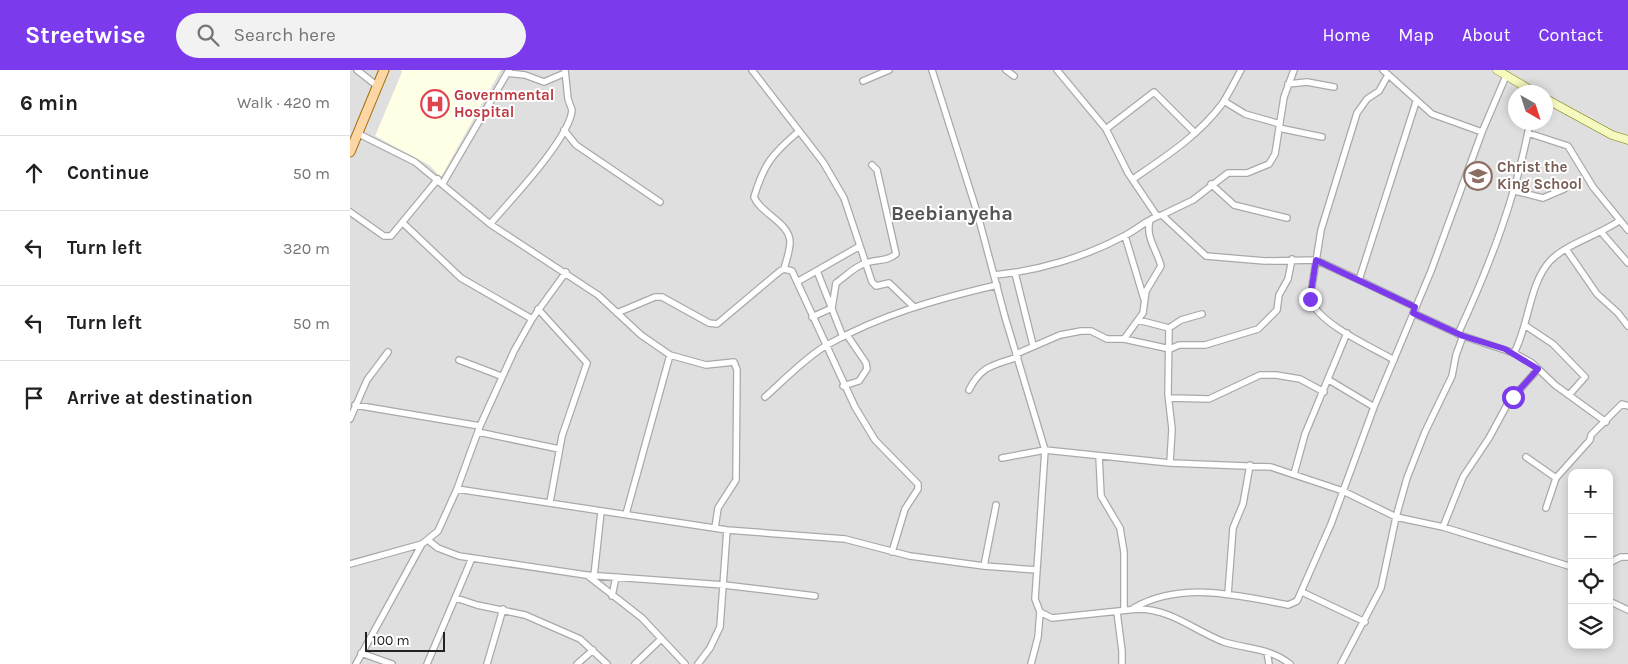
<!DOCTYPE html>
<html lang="en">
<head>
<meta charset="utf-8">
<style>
	:root { --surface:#fff; --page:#f2f2f2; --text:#202124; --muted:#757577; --line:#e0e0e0; --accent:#7c3aed }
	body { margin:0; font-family:Karla,sans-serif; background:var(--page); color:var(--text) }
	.controls { position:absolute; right:15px; bottom:15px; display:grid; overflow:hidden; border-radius:10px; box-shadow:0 2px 8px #0003 }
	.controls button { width:45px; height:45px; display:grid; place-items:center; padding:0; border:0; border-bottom:1px solid var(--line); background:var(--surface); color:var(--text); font:25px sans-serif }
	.compass { position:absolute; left:1158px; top:15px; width:45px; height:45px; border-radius:50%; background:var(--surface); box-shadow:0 2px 8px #0003; rotate:141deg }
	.scale { position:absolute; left:15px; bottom:12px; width:80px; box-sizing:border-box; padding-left:5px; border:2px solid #222; border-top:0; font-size:14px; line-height:18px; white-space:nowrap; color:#222; -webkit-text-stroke:4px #fff; paint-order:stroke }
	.stop { position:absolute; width:15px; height:15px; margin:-11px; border:4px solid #7c3aed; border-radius:50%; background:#fff }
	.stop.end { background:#7c3aed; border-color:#fff; box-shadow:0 1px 5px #0008 }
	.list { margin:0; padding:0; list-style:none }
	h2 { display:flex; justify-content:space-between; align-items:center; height:65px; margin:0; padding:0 20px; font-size:21px }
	h2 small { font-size:16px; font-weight:400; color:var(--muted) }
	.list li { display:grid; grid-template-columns:32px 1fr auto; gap:15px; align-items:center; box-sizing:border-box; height:75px; padding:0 20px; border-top:1px solid var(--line) }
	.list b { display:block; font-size:19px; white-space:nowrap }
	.list em { font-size:16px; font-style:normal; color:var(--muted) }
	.icon { flex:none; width:28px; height:28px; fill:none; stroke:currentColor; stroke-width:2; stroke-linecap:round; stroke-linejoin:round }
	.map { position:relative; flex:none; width:1278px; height:594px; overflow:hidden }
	header { display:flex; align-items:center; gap:30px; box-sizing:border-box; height:70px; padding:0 25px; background:var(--accent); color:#fff }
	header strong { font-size:24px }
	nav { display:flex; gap:28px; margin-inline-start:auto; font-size:18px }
	.search { width:350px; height:45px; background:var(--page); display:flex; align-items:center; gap:12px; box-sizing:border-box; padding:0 18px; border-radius:28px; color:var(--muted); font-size:19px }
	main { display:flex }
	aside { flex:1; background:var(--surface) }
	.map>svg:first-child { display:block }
	.residential { fill:#e0dfdf; fill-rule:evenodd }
	.education { fill:#ffffe5 }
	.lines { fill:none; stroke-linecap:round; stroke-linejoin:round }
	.street-casing { stroke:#a9a9a9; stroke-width:8 }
	.secondary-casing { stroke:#707d05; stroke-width:9 }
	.primary-casing { stroke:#a06b00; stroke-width:11 }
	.street { stroke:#fff; stroke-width:5.5 }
	.secondary { stroke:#f7fabf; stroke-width:8 }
	.primary { stroke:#fcd6a4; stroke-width:9 }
	.route { stroke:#7c3aed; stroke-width:6 }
	.labels { text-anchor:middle; stroke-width:4; stroke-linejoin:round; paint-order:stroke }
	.health-label { font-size:15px; font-weight:bold; fill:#be3a42; stroke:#fff; text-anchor:start }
	.education-label { font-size:15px; font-weight:bold; fill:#785e54; stroke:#fff; text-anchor:start }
	.district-label { font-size:20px; font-weight:bold; fill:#555; stroke:#fff }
</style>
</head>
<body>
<header>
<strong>Streetwise</strong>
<div class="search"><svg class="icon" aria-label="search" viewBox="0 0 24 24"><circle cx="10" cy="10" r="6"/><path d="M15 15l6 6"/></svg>Search here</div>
<nav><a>Home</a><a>Map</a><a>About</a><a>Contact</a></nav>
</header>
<main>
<aside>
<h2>6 min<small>Walk · 420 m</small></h2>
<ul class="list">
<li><svg class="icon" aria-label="ahead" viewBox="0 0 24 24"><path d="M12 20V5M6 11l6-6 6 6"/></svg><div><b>Continue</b></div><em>50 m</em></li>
<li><svg class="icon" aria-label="left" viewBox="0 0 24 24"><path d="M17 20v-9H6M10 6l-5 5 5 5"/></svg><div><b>Turn left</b></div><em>320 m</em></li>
<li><svg class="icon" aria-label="left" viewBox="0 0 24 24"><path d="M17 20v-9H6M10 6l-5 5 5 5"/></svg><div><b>Turn left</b></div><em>50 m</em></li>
<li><svg class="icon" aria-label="arrive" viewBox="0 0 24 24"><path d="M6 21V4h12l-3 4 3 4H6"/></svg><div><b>Arrive at destination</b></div></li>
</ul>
</aside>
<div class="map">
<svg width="1278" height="594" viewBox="0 0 1278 594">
	<rect width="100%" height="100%" fill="#f2efe9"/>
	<path class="residential" d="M0,0H1278V594H0ZM1166,22H1196V52H1166ZM1222,403H1259V575H1222Z"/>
	<path class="education" d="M51,0H151L91,107L79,95L25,66L52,2Z"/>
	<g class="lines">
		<defs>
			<path id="street" d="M7,0L26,15
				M402,0L473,92L494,128L522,212L526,216L539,213L564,237
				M582,0L627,142L655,247L695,380L685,529L690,542L702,548L788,539C821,539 845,561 874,572C897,579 920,578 940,594
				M656,0L664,6
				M707,0L756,59L778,103L807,146
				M1033,0L1082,44L1132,62
				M157,3L175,5L194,12L215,3
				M1038,5L1029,21L1017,29L1007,43L971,160L960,229C969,254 1020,276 1044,290
				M513,11L539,0
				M938,14L957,12L984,17
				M874,31L895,44L930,54
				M929,58L972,67
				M756,59L804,22L845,63
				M214,60L226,75L310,132
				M1178,63L1218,76L1243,117L1278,160
				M9,64L65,92L140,154L248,225L291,265L320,285L356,295L384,292L387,300L386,410L368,438L365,458
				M783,109C815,87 848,66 872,34C879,23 885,11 891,0
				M93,113L159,0
				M861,114L884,135L937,148
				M1165,121L1193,128L1214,119
				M0,142L34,166H41L88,109
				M812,145L843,130L878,103H897L919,94L925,84L934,27L944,0
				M53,153L111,208L182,249
				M140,154C160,131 220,68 222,40L218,29L215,0
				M1252,163L1278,193
				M775,166L794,229
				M1216,179L1247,224L1268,243L1278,256
				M434,199C436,191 440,181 440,172C440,153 410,143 404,127C414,94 422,84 448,62
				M467,201L493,267
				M665,203L683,275
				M644,205C688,201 735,187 774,166C787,160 798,148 812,145L856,186L915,191L966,190L1009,210
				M447,212L510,176
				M1065,237L1009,210L1066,32
				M188,239L237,293L212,366L200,432
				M267,243L305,227H312L359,253L367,254L430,201L434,199L442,201L505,337L525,370L568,414V419L555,439L542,482
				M1063,243L1113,266L1164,283L1182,293L1205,315L1256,352
				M462,247L482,238L486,213C495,207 505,196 516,193C526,189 537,192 546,184L527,100L522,95
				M788,250L819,258
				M1176,256L1203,274L1235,307L1219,325
				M1108,264C1140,195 1166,127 1180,52
				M774,269L793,243L796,221L811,196C807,180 795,167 800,150
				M1164,283C1179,255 1179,214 1200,191C1216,174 1249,165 1269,151
				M666,284L710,265L731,261H741L757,269H774L820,279L829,275H855L908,259L927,240L929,225L938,209L942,189
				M109,290L151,306
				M979,310L1024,337
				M493,316L509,311L517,299L516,293L497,265
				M619,320C631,296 643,295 668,287
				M415,327C433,311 456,287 477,275C530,245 587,229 647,215
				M819,328L859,329L910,305H926L950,309L974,322
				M5,335L130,356
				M0,349L17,310L38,282
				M128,362L209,379
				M749,386L751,426L770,458L774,482V540
				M1176,387L1206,408
				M652,388L695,380L820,393L921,397L993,421L1046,447L1093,457L1222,497
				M820,393L822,359L818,324L819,258L831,250L852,244
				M944,404L955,364L997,263
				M107,419L377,460L495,469L560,486L634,496L687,500
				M1196,438L1206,408L1240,370L1241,365L1272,334L1278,336
				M276,444L320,285
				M1093,457L1113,407L1139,368L1158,333L1188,299
				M79,471L88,478L109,486L236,505L374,515L465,526
				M1259,493L1271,487H1278
				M0,494L72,474L88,461L107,419L130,356L164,281L182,249L216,202
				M634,496L646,435
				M237,505L292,548L335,594
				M244,506L251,442
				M952,522L1015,552
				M878,524L883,458L893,434L900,395
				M262,526L266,507
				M106,528L127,535L175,545L230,569L257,594
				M1259,531L1278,540
				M784,538C831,511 888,525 938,535L947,531L981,454L1024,337L1081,201L1132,62L1156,6
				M767,542L772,581V594
				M917,582L919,594
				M11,583L42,594
				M6,594L72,474
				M77,594L122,488
				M137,594L153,539
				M227,594L243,580
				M285,594L311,569
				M348,594L360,578L370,557L377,460
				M681,594L688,567L690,542
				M991,594L1031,518L1046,447L1057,408L1075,362L1102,306L1106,285L1113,266"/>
			<path id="secondary" d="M1147,0L1184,22
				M1196,29L1262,65L1278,70"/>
			<path id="primary" d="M0,82L34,0"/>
		</defs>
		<use href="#street" class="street-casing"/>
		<use href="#secondary" class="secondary-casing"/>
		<use href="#primary" class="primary-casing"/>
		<use href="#street" class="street"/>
		<use href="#secondary" class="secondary"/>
		<use href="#primary" class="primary"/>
	</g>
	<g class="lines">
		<path class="route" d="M960,229L966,190L1065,237L1063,243L1113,266L1155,279L1188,299L1163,327"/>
	</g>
	<defs>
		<symbol id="hospital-ring" viewBox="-11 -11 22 22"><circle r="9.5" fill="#fff" stroke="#e0444e" stroke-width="1.5"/><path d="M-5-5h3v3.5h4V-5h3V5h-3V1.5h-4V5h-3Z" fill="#e0444e"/></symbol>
		<symbol id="school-ring" viewBox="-11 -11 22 22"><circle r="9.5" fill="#fff" stroke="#8d6e63" stroke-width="1.5"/><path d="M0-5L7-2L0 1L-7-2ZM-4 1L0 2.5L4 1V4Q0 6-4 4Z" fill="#8d6e63"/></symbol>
	</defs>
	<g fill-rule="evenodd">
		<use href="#hospital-ring" x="69" y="18" width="32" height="32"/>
		<use href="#school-ring" x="1112" y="90" width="32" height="32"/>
	</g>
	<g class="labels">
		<g class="health-label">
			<text x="104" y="30">Governmental<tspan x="104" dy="17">Hospital</tspan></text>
		</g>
		<g class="education-label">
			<text x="1147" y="102">Christ the<tspan x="1147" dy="17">King School</tspan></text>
		</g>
		<g class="district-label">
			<text x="602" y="150">Beebianyeha</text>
		</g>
	</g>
</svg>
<div class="controls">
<button>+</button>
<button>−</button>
<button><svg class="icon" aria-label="locate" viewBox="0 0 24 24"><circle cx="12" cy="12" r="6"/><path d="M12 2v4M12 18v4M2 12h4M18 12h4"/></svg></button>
<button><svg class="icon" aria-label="layers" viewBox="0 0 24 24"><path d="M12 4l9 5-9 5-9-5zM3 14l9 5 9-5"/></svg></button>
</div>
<svg class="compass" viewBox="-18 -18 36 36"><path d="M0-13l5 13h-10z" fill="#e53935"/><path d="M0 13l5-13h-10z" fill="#757577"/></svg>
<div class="scale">100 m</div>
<div class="stop" style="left:1163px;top:327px"></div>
<div class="stop end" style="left:960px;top:229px"></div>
</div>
</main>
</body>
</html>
